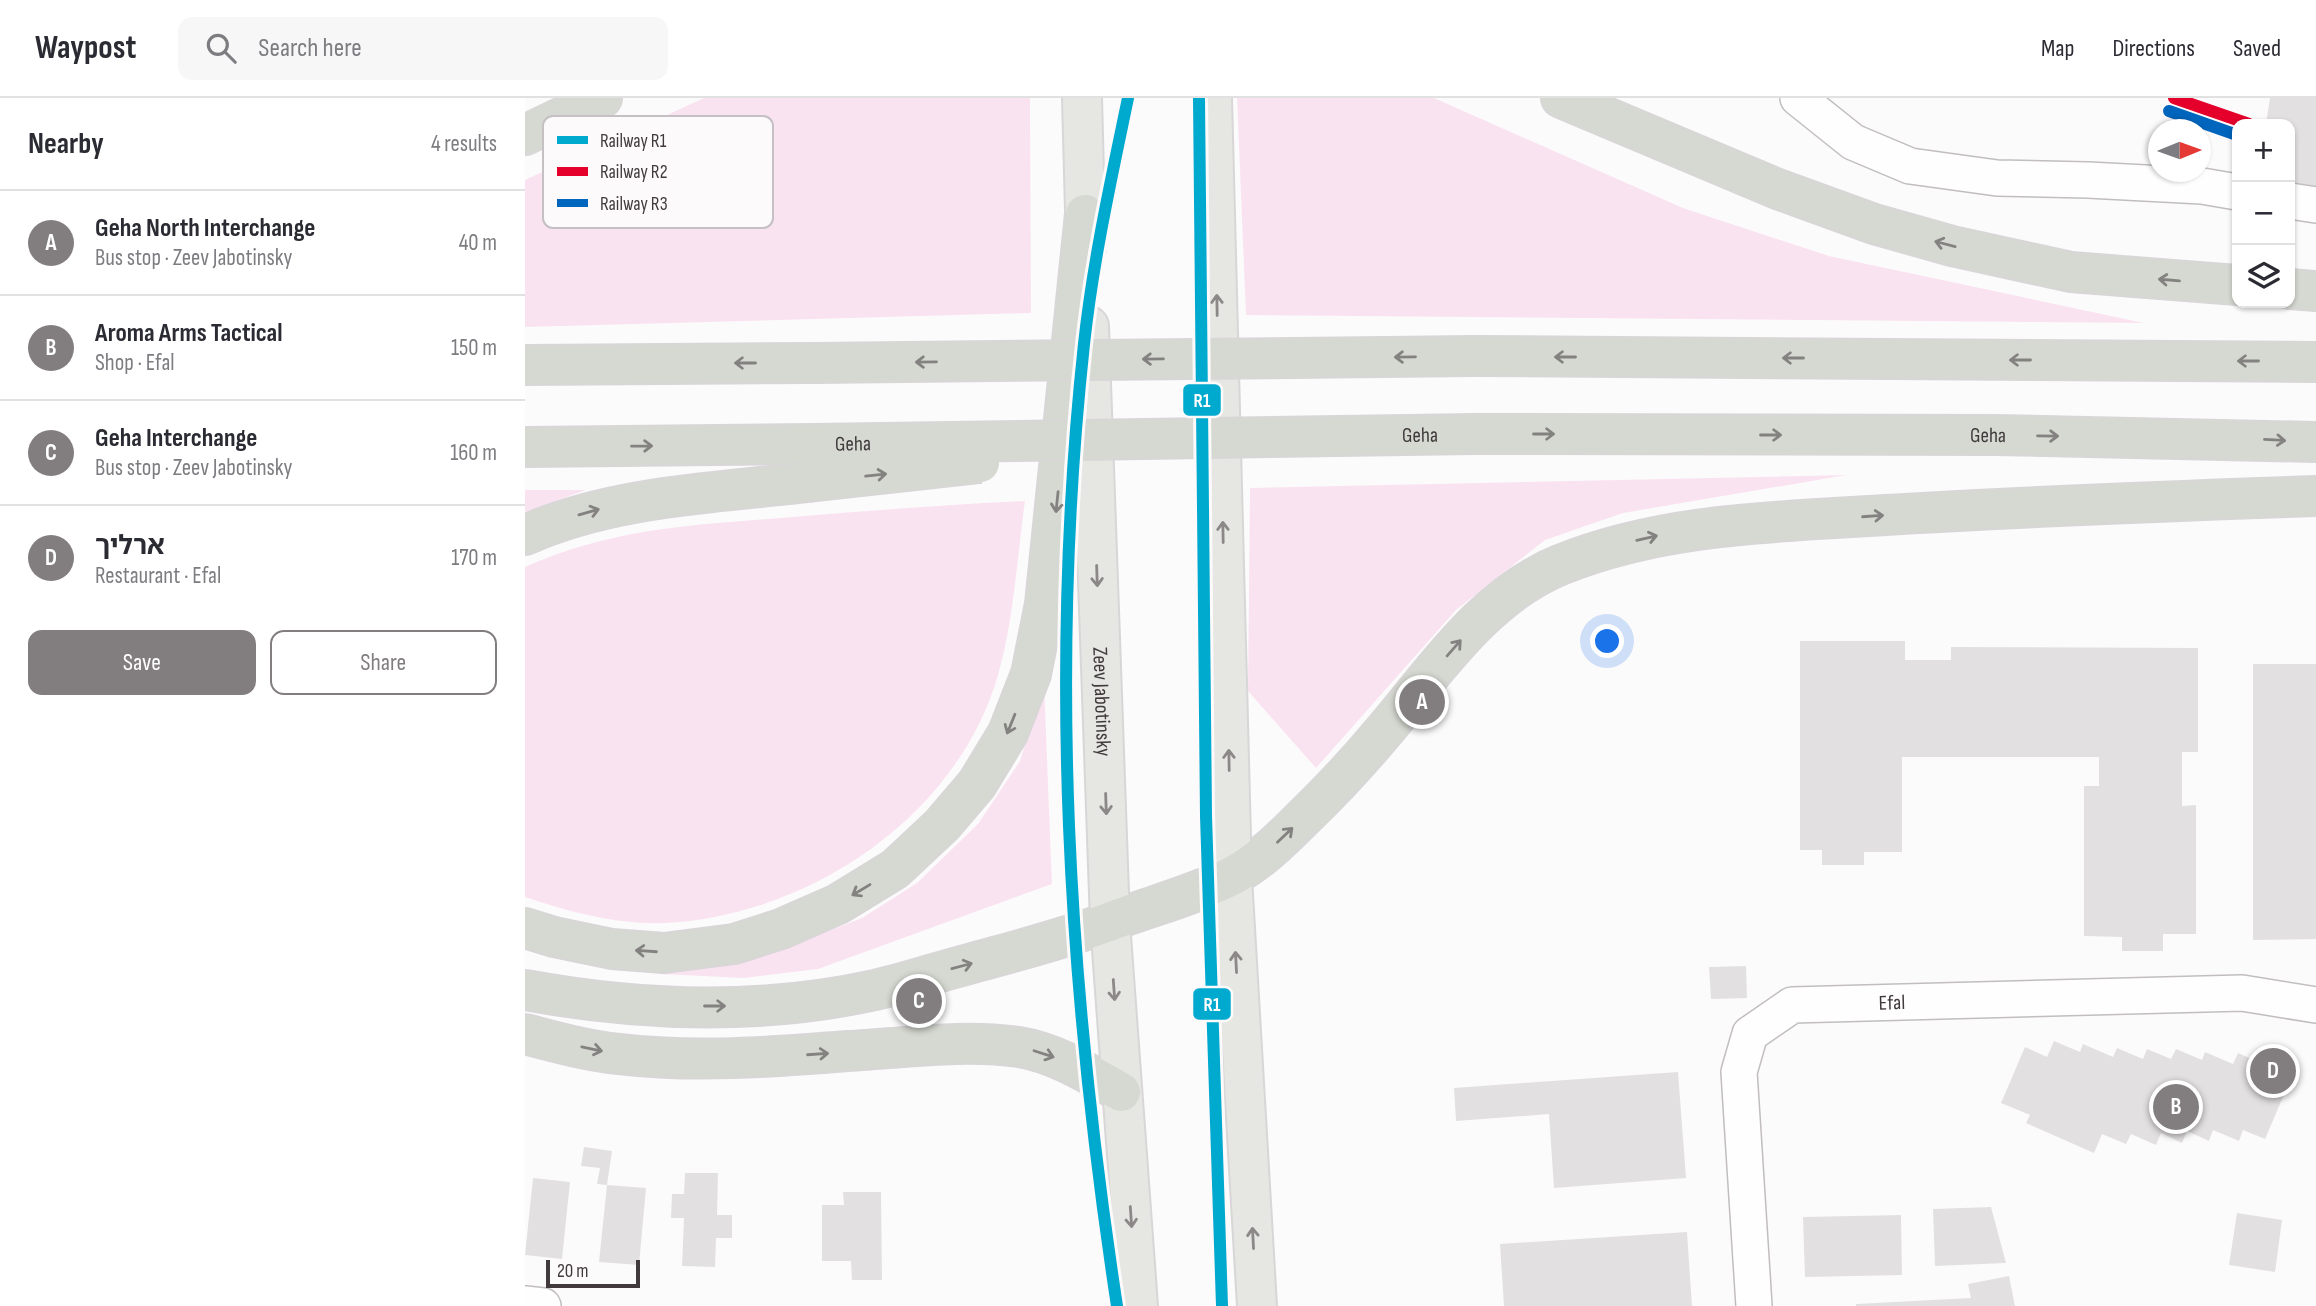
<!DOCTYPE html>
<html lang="en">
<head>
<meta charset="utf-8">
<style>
	:root { --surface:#fff; --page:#f7f7f7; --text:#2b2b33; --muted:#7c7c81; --line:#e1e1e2; --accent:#827e80 }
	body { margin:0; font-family:"Sofia Sans Condensed","Noto Sans Hebrew",sans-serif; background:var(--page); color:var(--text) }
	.controls { position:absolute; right:21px; top:21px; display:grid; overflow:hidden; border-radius:14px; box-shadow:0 2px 5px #0004 }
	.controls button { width:63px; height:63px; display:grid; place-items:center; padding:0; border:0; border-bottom:2px solid var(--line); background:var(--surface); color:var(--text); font:35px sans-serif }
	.compass { position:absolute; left:1623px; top:21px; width:63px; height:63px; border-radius:50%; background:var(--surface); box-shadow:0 2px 5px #0004; rotate:89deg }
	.scale { position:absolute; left:21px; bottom:18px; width:94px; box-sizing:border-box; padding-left:7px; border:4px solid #403a3d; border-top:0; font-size:19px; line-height:24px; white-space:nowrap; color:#403a3d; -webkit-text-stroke:5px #fdfafc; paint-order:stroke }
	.you { position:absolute; left:1083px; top:544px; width:24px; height:24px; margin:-18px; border:5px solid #fff; border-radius:50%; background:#1a73e8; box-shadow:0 0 0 10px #1a73e833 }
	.badge { display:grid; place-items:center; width:46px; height:46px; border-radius:50%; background:var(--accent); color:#fff; font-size:23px; font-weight:700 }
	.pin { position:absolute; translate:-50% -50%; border:4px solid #fff; box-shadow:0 2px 7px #0006 }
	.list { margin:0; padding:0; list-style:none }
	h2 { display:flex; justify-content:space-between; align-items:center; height:91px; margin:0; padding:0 28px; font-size:30px }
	h2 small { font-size:23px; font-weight:400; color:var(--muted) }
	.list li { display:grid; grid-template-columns:46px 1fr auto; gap:21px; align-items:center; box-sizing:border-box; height:105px; padding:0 28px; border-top:2px solid var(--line) }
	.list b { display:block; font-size:26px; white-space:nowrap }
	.list p { margin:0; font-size:23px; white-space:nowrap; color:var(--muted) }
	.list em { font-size:23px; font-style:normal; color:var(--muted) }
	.actions { display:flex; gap:14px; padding:21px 28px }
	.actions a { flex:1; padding:16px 0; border:2px solid var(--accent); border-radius:14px; text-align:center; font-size:24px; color:var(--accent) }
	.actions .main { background:var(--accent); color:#fff }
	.icon { flex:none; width:38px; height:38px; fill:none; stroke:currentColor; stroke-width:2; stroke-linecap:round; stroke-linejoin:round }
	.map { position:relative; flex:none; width:1791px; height:1208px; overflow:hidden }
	header { display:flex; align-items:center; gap:42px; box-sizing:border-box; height:98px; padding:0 35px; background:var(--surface); border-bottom:2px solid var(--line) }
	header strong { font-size:33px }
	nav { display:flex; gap:38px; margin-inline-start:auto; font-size:24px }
	.search { width:490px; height:63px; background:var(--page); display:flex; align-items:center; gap:18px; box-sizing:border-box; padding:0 24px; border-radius:14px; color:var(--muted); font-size:26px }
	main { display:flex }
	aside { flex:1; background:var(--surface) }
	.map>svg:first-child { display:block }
	.green { fill:#fae3f0 }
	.building { fill:#e3e0e2 }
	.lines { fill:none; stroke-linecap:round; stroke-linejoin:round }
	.minor-casing { stroke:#c1bdc0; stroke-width:38 }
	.major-casing { stroke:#d8d6d7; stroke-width:42 }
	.highway-casing { stroke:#d8d6d7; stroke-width:42 }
	.minor { stroke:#fffeff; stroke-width:35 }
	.major { stroke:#e6e7e2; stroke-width:38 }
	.highway { stroke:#d6d9d1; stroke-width:38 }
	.highway-bridge-casing { stroke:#d8d6d7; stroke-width:42; stroke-linecap:butt }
	.highway-bridge { stroke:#d6d9d1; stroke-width:38 }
	.rail-1-casing { stroke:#fdfafc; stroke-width:18 }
	.rail-2-casing { stroke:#fdfafc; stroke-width:18 }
	.rail-3-casing { stroke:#fdfafc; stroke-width:18 }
	.rail-1 { stroke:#00a9ce; stroke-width:12 }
	.rail-2 { stroke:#e4002b; stroke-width:12 }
	.rail-3 { stroke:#0065bd; stroke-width:12 }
	.oneway { stroke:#848280 }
	.oneway2 { stroke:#8b8887 }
	.labels { text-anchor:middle; stroke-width:6; stroke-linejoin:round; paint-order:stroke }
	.street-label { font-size:21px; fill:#403a3d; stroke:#fdfafc }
	.key { fill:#fdfafc; stroke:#c4c0c3; stroke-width:2 }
	.key-label { font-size:19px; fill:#403a3d }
	.line-badge { stroke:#fdfafc; stroke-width:2.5 }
	.badge-label { font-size:19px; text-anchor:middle; font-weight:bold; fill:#fff }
</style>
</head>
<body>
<header>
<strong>Waypost</strong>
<div class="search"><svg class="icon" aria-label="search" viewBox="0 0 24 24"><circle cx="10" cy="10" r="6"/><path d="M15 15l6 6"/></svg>Search here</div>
<nav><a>Map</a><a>Directions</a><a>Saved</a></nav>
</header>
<main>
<aside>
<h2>Nearby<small>4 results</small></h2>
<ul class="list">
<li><span class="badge">A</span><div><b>Geha North Interchange</b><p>Bus stop · Zeev Jabotinsky</p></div><em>40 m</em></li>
<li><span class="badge">B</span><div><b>Aroma Arms Tactical</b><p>Shop · Efal</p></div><em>150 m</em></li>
<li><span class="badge">C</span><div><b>Geha Interchange</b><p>Bus stop · Zeev Jabotinsky</p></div><em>160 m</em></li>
<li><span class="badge">D</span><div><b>ארליך</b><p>Restaurant · Efal</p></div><em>170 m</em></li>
</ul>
<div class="actions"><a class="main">Save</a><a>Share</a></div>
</aside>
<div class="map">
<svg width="1791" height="1208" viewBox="0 0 1791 1208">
	<rect width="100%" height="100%" fill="#fcfbfc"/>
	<path class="green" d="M179,0H505L506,215L0,229V82Z
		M712,0H909L1158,110L1304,158L1619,225L721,217Z
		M1322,377L1098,415L1020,442L931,512L791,670L723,593L725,390Z
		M0,392H61L0,414Z
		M500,403C492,460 489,521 473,577C433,718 284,818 140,825C93,827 44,814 0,799V469C84,431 165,427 255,420C337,413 418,407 500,403Z
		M519,585L527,786L293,871L219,880L135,876L259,850L337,820L392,785L453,726L495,663Z"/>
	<path class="building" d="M1745,0H1791V88L1765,84V26H1741Z
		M1275,543H1380V562H1426V549L1673,550V654H1657V708L1671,707V836H1638V853H1597V839L1559,838V688H1574V659H1377V754H1339V767H1297V752H1275Z
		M1728,566H1791V841L1728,842Z
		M1221,868L1222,900L1186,901L1184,869Z
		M1529,943L1555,954L1558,946L1588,959L1592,950L1618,961L1622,951L1646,961L1651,951L1677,962L1680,954L1708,966L1713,955L1738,966L1741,959L1770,971L1740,1041L1718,1032L1714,1043L1688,1032L1684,1043L1662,1033L1657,1045L1636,1035L1631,1047L1606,1036L1601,1046L1577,1036L1569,1055L1501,1025L1505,1017L1476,1005L1500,949L1522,959Z
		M1153,974L1161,1080L1029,1090L1024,1016L931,1023L929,990Z
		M59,1049L87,1053L82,1087L72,1086L75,1070L56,1068Z
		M160,1075H193L192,1117H207V1140H191L190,1169L157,1168L159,1120H146L147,1096H159Z
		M8,1080L45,1084L37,1161L0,1157Z
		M82,1087L121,1090L114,1167L74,1164Z
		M318,1094H356L357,1182H327L326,1163H297V1107H319Z
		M1466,1109L1481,1165L1410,1168L1408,1111Z
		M1712,1115L1757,1122L1750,1174L1704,1167Z
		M1376,1117L1377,1177L1280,1179L1278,1119Z
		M1162,1134L1167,1208H979L975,1146Z
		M1484,1178L1490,1208H1331V1206L1446,1200L1443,1186Z"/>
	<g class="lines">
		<defs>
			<g id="minor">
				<path d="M1273,0L1328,44L1385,68L1472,80L1563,82L1677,88L1712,94"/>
				<path d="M1765,103L1791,107"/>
				<path d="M0,1206L18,1208"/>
				<path id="s1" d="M1229,1208L1214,974L1225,936L1267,907L1717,895L1791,907"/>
			</g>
			<g id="major">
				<path d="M557,0L561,150"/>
				<path d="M687,0L707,779L732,1208"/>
				<path id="s2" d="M564,228L585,824L613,1208"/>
			</g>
			<g id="highway">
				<path d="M1036,0L1250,90L1349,126L1427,148L1546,174L1712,187"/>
				<path d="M0,37L77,0"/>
				<path d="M1765,191L1791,193"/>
				<path d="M949,258L1791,264"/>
				<path d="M0,267L289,265"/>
				<path id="s3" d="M950,336L1470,337L1791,344"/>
				<path d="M0,349L288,346"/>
				<path d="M0,437C88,398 189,395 283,384"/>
				<path d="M0,830L29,839L87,851L139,855L209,846L256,831L313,806L370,771L417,727L452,686L483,635L506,576L520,506L560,116"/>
				<path d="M0,892C114,913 236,917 350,892C381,885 413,874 444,866C491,853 538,841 584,824C623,809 666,798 703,780C732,766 757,741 779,719C807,692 834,663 859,633C910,573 959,498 1035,467C1138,425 1251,424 1361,417C1505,408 1648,403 1791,398"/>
				<path d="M0,936C30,944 63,953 94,956C170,965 248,959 323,953C380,950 438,941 494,949C531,955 564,976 596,994"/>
			</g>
		</defs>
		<use href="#minor" class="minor-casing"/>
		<use href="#major" class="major-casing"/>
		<use href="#highway" class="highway-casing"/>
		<use href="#minor" class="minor"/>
		<use href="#major" class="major"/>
		<use href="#highway" class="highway"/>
		<defs>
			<g id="highway-bridge">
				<path d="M289,265L949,258"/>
				<path id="s4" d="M288,346L950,336"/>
				<path d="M283,384L455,365"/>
			</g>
		</defs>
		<use href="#highway-bridge" class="highway-bridge-casing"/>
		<use href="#highway-bridge" class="highway-bridge"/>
		<defs>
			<path id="rail-1" d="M674,0L681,718L697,1208
				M592,1208C543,887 524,570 559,246C568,163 586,82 603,0"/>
			<path id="rail-2" d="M1649,0L1724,26"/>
			<path id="rail-3" d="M1644,13L1712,37"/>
		</defs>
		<use href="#rail-1" class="rail-1-casing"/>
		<use href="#rail-2" class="rail-2-casing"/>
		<use href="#rail-3" class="rail-3-casing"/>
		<use href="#rail-1" class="rail-1"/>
		<use href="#rail-2" class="rail-2"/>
		<use href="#rail-3" class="rail-3"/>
	</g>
	<defs><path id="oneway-shaft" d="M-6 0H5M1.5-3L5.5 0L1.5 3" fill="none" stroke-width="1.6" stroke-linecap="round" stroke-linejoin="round" transform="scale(1.75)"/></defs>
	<g class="oneway">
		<use href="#oneway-shaft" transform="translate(1420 146) rotate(-165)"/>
		<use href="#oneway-shaft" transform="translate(1644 182) rotate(-175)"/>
		<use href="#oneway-shaft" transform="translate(880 259) rotate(179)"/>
		<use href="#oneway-shaft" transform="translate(1040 259) rotate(-180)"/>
		<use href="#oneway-shaft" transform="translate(1268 260) rotate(-180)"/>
		<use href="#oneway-shaft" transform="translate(628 261) rotate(179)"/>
		<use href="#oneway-shaft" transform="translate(1495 262) rotate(-180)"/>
		<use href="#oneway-shaft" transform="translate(1723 263) rotate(-180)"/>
		<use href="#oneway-shaft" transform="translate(401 264) rotate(179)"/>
		<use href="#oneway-shaft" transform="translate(220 265) rotate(180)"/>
		<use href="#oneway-shaft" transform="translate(1019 336)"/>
		<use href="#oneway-shaft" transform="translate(1246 337)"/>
		<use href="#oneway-shaft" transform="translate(1523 338) rotate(1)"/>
		<use href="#oneway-shaft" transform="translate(1750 342) rotate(3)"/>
		<use href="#oneway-shaft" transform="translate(117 348) rotate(-1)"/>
		<use href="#oneway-shaft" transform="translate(351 377) rotate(-6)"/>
		<use href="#oneway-shaft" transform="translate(532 404) rotate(96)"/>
		<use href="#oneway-shaft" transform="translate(64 414) rotate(-16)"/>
		<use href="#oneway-shaft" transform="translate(1348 418) rotate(-4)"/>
		<use href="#oneway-shaft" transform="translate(1122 440) rotate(-13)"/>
		<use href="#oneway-shaft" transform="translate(929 550) rotate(-49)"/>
		<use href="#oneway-shaft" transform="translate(486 626) rotate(112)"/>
		<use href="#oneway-shaft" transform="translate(760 737) rotate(-44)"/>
		<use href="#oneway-shaft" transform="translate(336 792) rotate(149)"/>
		<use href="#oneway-shaft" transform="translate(121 853) rotate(-176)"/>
		<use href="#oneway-shaft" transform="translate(437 868) rotate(-15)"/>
		<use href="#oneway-shaft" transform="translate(190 908)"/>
		<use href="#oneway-shaft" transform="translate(67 951) rotate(12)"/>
		<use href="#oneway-shaft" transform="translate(293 956) rotate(-4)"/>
		<use href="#oneway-shaft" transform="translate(519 956) rotate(18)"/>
	</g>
	<g class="oneway2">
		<use href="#oneway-shaft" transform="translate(692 207) rotate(-91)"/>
		<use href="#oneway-shaft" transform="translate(698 434) rotate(-91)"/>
		<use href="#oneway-shaft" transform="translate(572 478) rotate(88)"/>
		<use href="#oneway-shaft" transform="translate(704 662) rotate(-91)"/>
		<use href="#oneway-shaft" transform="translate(581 706) rotate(88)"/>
		<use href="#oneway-shaft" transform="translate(711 864) rotate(-93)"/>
		<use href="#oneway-shaft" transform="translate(589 892) rotate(86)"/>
		<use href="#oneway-shaft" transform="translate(606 1119) rotate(86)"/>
		<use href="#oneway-shaft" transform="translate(728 1140) rotate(-93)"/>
	</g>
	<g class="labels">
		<g class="street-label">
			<text dy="7" stroke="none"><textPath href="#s4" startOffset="607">Geha</textPath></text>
			<text dy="7" stroke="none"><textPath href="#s3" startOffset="513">Geha</textPath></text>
			<text dy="7" stroke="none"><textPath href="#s4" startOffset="40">Geha</textPath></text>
			<text dy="7" stroke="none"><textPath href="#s2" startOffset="376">Zeev Jabotinsky</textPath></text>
			<text dy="7" stroke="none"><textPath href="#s1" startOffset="425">Efal</textPath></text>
		</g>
	</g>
	<rect x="18" y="18" width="230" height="112" rx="10" class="key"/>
	<rect x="32" y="38" width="31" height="8" fill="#00a9ce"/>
	<rect x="32" y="69" width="31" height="9" fill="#e4002b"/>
	<rect x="32" y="101" width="31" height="8" fill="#0065bd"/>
	<g class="key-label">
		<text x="75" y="49">Railway R1</text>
		<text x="75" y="80">Railway R2</text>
		<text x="75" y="112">Railway R3</text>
	</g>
	<g class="line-badge">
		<rect x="657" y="285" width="40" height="34" rx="7" fill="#00a9ce"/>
		<rect x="667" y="889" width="40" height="34" rx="7" fill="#00a9ce"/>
	</g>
	<g class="badge-label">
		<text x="677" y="309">R1</text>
		<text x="687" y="913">R1</text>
	</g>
</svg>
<div class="controls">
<button>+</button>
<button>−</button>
<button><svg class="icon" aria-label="layers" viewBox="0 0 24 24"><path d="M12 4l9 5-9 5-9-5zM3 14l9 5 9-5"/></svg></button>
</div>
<svg class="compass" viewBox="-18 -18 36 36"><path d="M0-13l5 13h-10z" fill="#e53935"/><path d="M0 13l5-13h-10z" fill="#7c7c81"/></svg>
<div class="scale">20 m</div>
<div class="you"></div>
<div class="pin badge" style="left:897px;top:604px">A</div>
<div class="pin badge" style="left:1651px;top:1009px">B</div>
<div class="pin badge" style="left:394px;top:903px">C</div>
<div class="pin badge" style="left:1748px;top:973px">D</div>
</div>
</main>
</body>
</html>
